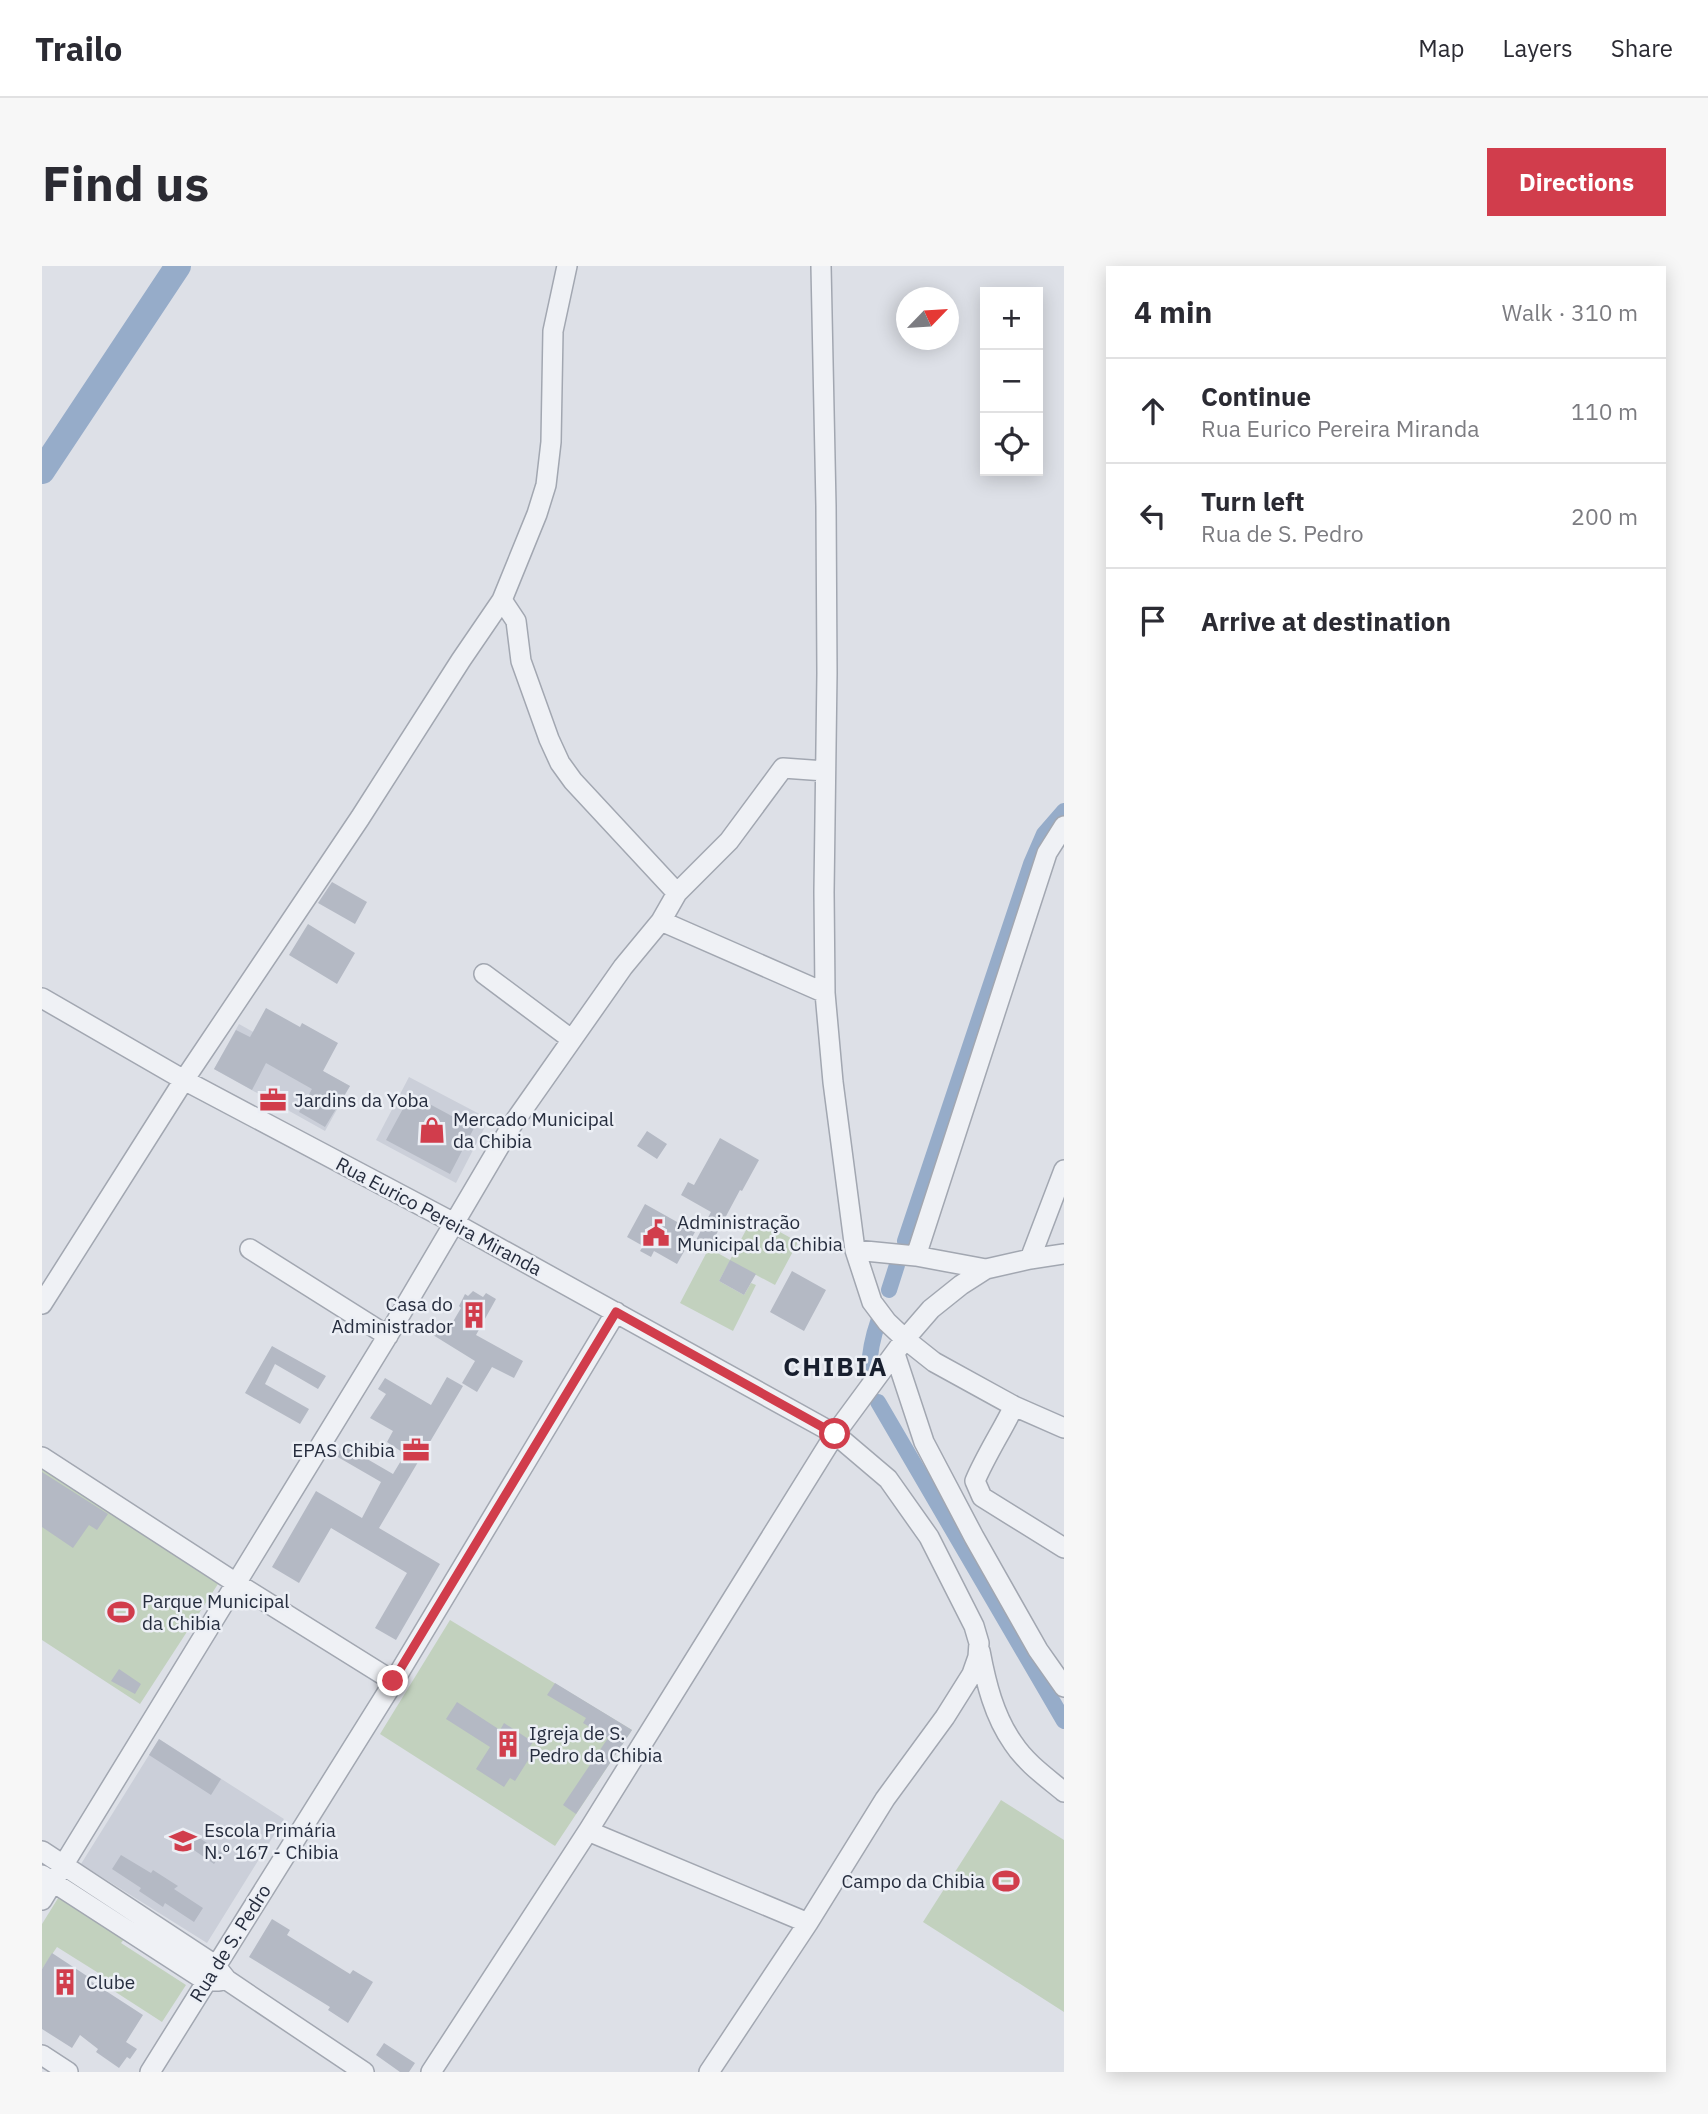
<!DOCTYPE html>
<html lang="en">
<head>
<meta charset="utf-8">
<style>
	:root { --surface:#fff; --page:#f7f7f7; --text:#2b2b33; --muted:#7c7c81; --line:#e1e1e2; --accent:#d13d4c }
	body { margin:0; font-family:"IBM Plex Sans",sans-serif; background:var(--page); color:var(--text) }
	.controls { position:absolute; right:21px; top:21px; display:grid; overflow:hidden; border-radius:0px; box-shadow:0 4px 18px #0003 }
	.controls button { width:63px; height:63px; display:grid; place-items:center; padding:0; border:0; border-bottom:2px solid var(--line); background:var(--surface); color:var(--text); font:35px sans-serif }
	.compass { position:absolute; left:854px; top:21px; width:63px; height:63px; border-radius:50%; background:var(--surface); box-shadow:0 4px 18px #0003; rotate:65deg }
	.stop { position:absolute; width:21px; height:21px; margin:-16px; border:5px solid #d13d4c; border-radius:50%; background:#fff }
	.stop.end { background:#d13d4c; border-color:#fff; box-shadow:0 2px 7px #0008 }
	.list { margin:0; padding:0; list-style:none }
	h2 { display:flex; justify-content:space-between; align-items:center; height:91px; margin:0; padding:0 28px; font-size:30px }
	h2 small { font-size:23px; font-weight:400; color:var(--muted) }
	.list li { display:grid; grid-template-columns:46px 1fr auto; gap:21px; align-items:center; box-sizing:border-box; height:105px; padding:0 28px; border-top:2px solid var(--line) }
	.list b { display:block; font-size:26px; white-space:nowrap }
	.list p { margin:0; font-size:23px; white-space:nowrap; color:var(--muted) }
	.list em { font-size:23px; font-style:normal; color:var(--muted) }
	.icon { flex:none; width:38px; height:38px; fill:none; stroke:currentColor; stroke-width:2; stroke-linecap:round; stroke-linejoin:round }
	.map { position:relative; flex:none; width:1022px; height:1806px; overflow:hidden; border-radius:0px }
	header { display:flex; align-items:center; gap:42px; box-sizing:border-box; height:98px; padding:0 35px; background:var(--surface); border-bottom:2px solid var(--line) }
	header strong { font-size:33px }
	nav { display:flex; gap:38px; margin-inline-start:auto; font-size:24px }
	.intro { display:flex; align-items:center; justify-content:space-between; box-sizing:border-box; height:168px; padding:0 42px }
	h1 { margin:0; font-size:49px }
	.button { padding:18px 32px; border-radius:0px; background:var(--accent); color:#fff; font-size:24px; font-weight:700 }
	main { display:flex; gap:42px; padding:0 42px }
	aside { flex:1; background:var(--surface); border-radius:0px; box-shadow:0 4px 18px #0003 }
	.map>svg:first-child { display:block }
	.built { fill:#cbcfd9 }
	.green { fill:#c2d1be }
	.lines { fill:none; stroke-linecap:round; stroke-linejoin:round }
	.canal { stroke:#96acc9; stroke-width:16 }
	.river { stroke:#96acc9; stroke-width:26 }
	.building { fill:#b4b9c4 }
	.minor-casing { stroke:#a2a7b1; stroke-width:22 }
	.minor { stroke:#eff1f5; stroke-width:19 }
	.route { stroke:#d13d4c; stroke-width:9 }
	.labels { text-anchor:middle; stroke-width:5; stroke-linejoin:round; paint-order:stroke }
	.poi-label { font-size:19px; fill:#262d3e; stroke:#eceff5; text-anchor:start }
	.street-label { font-size:19px; fill:#262d3e; stroke:#eceff5 }
	.district-label { font-size:26px; font-weight:bold; letter-spacing:2px; fill:#181f2e; stroke:#eceff5 }
</style>
</head>
<body>
<header>
<strong>Trailo</strong>
<nav><a>Map</a><a>Layers</a><a>Share</a></nav>
</header>
<div class="intro"><h1>Find us</h1><a class="button">Directions</a></div>
<main>
<div class="map">
<svg width="1022" height="1806" viewBox="0 0 1022 1806">
	<rect width="100%" height="100%" fill="#dde0e7"/>
	<path class="built" d="M197,758L308,820L283,865L172,803Z
		M367,811L447,853L414,917L334,874Z
		M117,1473L242,1553L165,1677L39,1598Z"/>
	<path class="green" d="M711,951L756,976L733,1019L688,995L677,1015L702,1029L709,1017L714,1019L691,1065L638,1037L667,982L688,994Z
		M0,1202L176,1318L98,1438L0,1374Z
		M408,1354L590,1464L513,1580L338,1468Z
		M959,1534L1022,1574V1746L881,1656Z
		M18,1629L83,1672L79,1677L144,1719L120,1756L55,1714L58,1708L15,1681L0,1703V1658Z"/>
	<g class="lines">
		<path class="canal" d="M863,975L989,598L1002,568L1022,545
			M847,1024L855,999
			M828,1116C825,1094 830,1073 837,1053
			M836,1136L1022,1455"/>
		<path class="river" d="M0,205L136,0"/>
	</g>
	<path class="building" d="M290,616L325,636L313,658L276,637Z
		M266,658L313,687L295,718L247,689Z
		M224,742L258,761L260,757L296,777L281,805L308,820L283,861L257,846L270,823L224,797L210,824L172,803L194,764L208,771Z
		M369,828L432,862L408,908L344,874Z
		M605,865L625,878L615,893L595,880Z
		M678,872L717,894L700,925L698,924L667,982L654,974L669,946L639,929L646,916L652,919Z
		M603,938L653,966L635,998L612,985L609,991L598,985L601,980L585,971Z
		M688,994L714,1008L702,1029L677,1015Z
		M750,1005L784,1024L762,1065L728,1046Z
		M431,1025L441,1031L444,1027L454,1033L434,1069L481,1095L472,1112L450,1101L435,1126L420,1117L433,1095L391,1069L397,1058L406,1064L419,1042L417,1040L423,1028L426,1030Z
		M230,1080L284,1110L276,1123L233,1098L223,1118L267,1143L258,1158L203,1127Z
		M405,1111L421,1120L337,1262L398,1298L354,1374L333,1362L365,1307L289,1262L257,1317L230,1301L274,1225L320,1252L339,1216L294,1190L301,1179L351,1208L363,1188L345,1176L351,1165L328,1152L344,1128L336,1123L343,1112L389,1139Z
		M0,1206L66,1248L55,1264L47,1259L31,1282L0,1261Z
		M77,1403L99,1418L93,1428L69,1415Z
		M513,1417L590,1464L534,1548L521,1539L566,1472L541,1457L544,1452L505,1429Z
		M415,1436L458,1464L462,1457L491,1476L485,1485L490,1488L473,1515L468,1512L462,1521L434,1503L448,1481L404,1453Z
		M117,1473L179,1513L169,1529L107,1489Z
		M144,1563L180,1587L172,1598L136,1573Z
		M79,1589L109,1607L111,1604L136,1620L132,1623L161,1642L152,1656L123,1637L121,1641L97,1625L99,1622L70,1603Z
		M230,1653L248,1664L245,1669L308,1708L311,1704L331,1716L306,1757L286,1744L288,1741L207,1691Z
		M10,1687L48,1712L47,1714L101,1749L84,1776L95,1783L88,1793L85,1791L77,1802L54,1786L56,1783L38,1769L30,1782L0,1763V1703Z
		M342,1777L373,1797L367,1806H358L334,1789Z"/>
	<g class="lines">
		<defs>
			<path id="minor" d="M779,0L784,240L785,407L782,626L783,727L791,816L813,984L830,1036L845,1056L863,1073L892,1096L972,1140L1022,1162
				M460,334L474,355L479,395L507,473L518,497L531,515L635,627
				M619,655L783,727
				M442,708L529,773
				M0,732L142,814L412,957L793,1168L846,1213L887,1271L932,1360L937,1377L936,1391L930,1408L903,1451L843,1533L766,1657L667,1806
				M208,983L346,1070
				M813,984L874,990L944,1003
				M874,990L1005,587L1022,560
				M988,993L1022,904
				M0,1038L142,814L318,552L419,394L460,334L495,248L504,219L509,176L511,65L525,0
				M853,1088L882,1176L932,1271L996,1384L1022,1421
				M972,1140C960,1165 944,1189 933,1215L940,1231L1022,1282
				M0,1191L194,1317L351,1415
				M938,1385C944,1417 952,1450 971,1477C984,1497 1004,1511 1022,1526
				M0,1585L173,1699L185,1714L322,1806
				M0,1609L164,1715H177
				M0,1634L348,1066L470,859L581,701L619,655L635,627L687,575L741,502L783,505
				M766,1657L546,1565L793,1168L863,1073L889,1043L919,1019L944,1003L988,993L1022,988
				M0,1789L26,1806
				M108,1806L346,1425L574,1046
				M389,1806L546,1565"/>
		</defs>
		<use href="#minor" class="minor-casing"/>
		<use href="#minor" class="minor"/>
	</g>
	<g class="lines">
		<path class="route" d="M351,1415L574,1046L793,1168"/>
	</g>
	<defs>
		<symbol id="office-bare" viewBox="-9 -9 18 18"><path d="M-6-3h4V-5.5h4V-3h4V5H-6ZM-1-4.5V-3h2v-1.5ZM-6 0V1H6V0Z" fill="#d13d4c" stroke="#eceff5" stroke-width="2.5" paint-order="stroke"/></symbol>
		<symbol id="shop-bare" viewBox="-9 -9 18 18"><path d="M-5-2.5h2.3a2.7 3.5 0 0 1 5.4 0H5L5.5 6h-11ZM-1.5-2.5h3a1.5 2.3 0 0 0-3 0Z" fill="#d13d4c" stroke="#eceff5" stroke-width="2.5" paint-order="stroke"/></symbol>
		<symbol id="civic-bare" viewBox="-9 -9 18 18"><path d="M-.6-6.5H3V-4.5H.6V-3L4-1V1h2V6H-6V1h2V-1L-.6-3ZM-1.2 2.5V6h2.4V2.5Z" fill="#d13d4c" stroke="#eceff5" stroke-width="2.5" paint-order="stroke"/></symbol>
		<symbol id="building-bare" viewBox="-9 -9 18 18"><path d="M-4-6H4V6H1V3H-1V6H-4ZM-2.5-4.3h1.7v1.8h-1.7ZM.8-4.3h1.7v1.8H.8ZM-2.5-1h1.7V.8h-1.7ZM.8-1h1.7V.8H.8Z" fill="#d13d4c" stroke="#eceff5" stroke-width="2.5" paint-order="stroke"/></symbol>
		<symbol id="stadium-bare" viewBox="-9 -9 18 18"><path d="M0-5a6.5 5 0 1 0 0 10a6.5 5 0 1 0 0-10ZM-3.5-1.8h7v3.6h-7Z" fill="#d13d4c" stroke="#eceff5" stroke-width="2.5" paint-order="stroke"/></symbol>
		<symbol id="school-bare" viewBox="-9 -9 18 18"><path d="M0-5L7-2L0 1L-7-2ZM-4 1L0 2.5L4 1V4Q0 6-4 4Z" fill="#d13d4c" stroke="#eceff5" stroke-width="2.5" paint-order="stroke"/></symbol>
	</defs>
	<g fill-rule="evenodd">
		<use href="#office-bare" x="212" y="815" width="38" height="38"/>
		<use href="#shop-bare" x="371" y="845" width="38" height="38"/>
		<use href="#civic-bare" x="595" y="948" width="38" height="38"/>
		<use href="#building-bare" x="413" y="1030" width="38" height="38"/>
		<use href="#office-bare" x="355" y="1165" width="38" height="38"/>
		<use href="#stadium-bare" x="60" y="1327" width="38" height="38"/>
		<use href="#building-bare" x="447" y="1459" width="38" height="38"/>
		<use href="#school-bare" x="122" y="1556" width="38" height="38"/>
		<use href="#stadium-bare" x="945" y="1596" width="38" height="38"/>
		<use href="#building-bare" x="4" y="1697" width="38" height="38"/>
	</g>
	<g class="labels">
		<g class="poi-label">
			<text x="252" y="841">Jardins da Yoba</text>
			<text x="411" y="860">Mercado Municipal<tspan x="411" dy="22">da Chibia</tspan></text>
			<text x="635" y="963">Administração<tspan x="635" dy="22">Municipal da Chibia</tspan></text>
			<text x="411" y="1045" text-anchor="end">Casa do<tspan x="411" dy="22">Administrador</tspan></text>
			<text x="353" y="1191" text-anchor="end">EPAS Chibia</text>
			<text x="100" y="1342">Parque Municipal<tspan x="100" dy="22">da Chibia</tspan></text>
			<text x="487" y="1474">Igreja de S.<tspan x="487" dy="22">Pedro da Chibia</tspan></text>
			<text x="162" y="1571">Escola Primária<tspan x="162" dy="22">N.º 167 - Chibia</tspan></text>
			<text x="943" y="1622" text-anchor="end">Campo da Chibia</text>
			<text x="44" y="1723">Clube</text>
		</g>
		<g class="street-label">
			<text transform="translate(397 950) rotate(28)" y="7">Rua Eurico Pereira Miranda</text>
			<text transform="translate(188 1677) rotate(-58)" y="7">Rua de S. Pedro</text>
		</g>
		<g class="district-label">
			<text x="794" y="1110">CHIBIA</text>
		</g>
	</g>
</svg>
<div class="controls">
<button>+</button>
<button>−</button>
<button><svg class="icon" aria-label="locate" viewBox="0 0 24 24"><circle cx="12" cy="12" r="6"/><path d="M12 2v4M12 18v4M2 12h4M18 12h4"/></svg></button>
</div>
<svg class="compass" viewBox="-18 -18 36 36"><path d="M0-13l5 13h-10z" fill="#e53935"/><path d="M0 13l5-13h-10z" fill="#7c7c81"/></svg>
<div class="stop" style="left:793px;top:1168px"></div>
<div class="stop end" style="left:351px;top:1415px"></div>
</div>
<aside>
<h2>4 min<small>Walk · 310 m</small></h2>
<ul class="list">
<li><svg class="icon" aria-label="ahead" viewBox="0 0 24 24"><path d="M12 20V5M6 11l6-6 6 6"/></svg><div><b>Continue</b><p>Rua Eurico Pereira Miranda</p></div><em>110 m</em></li>
<li><svg class="icon" aria-label="left" viewBox="0 0 24 24"><path d="M17 20v-9H6M10 6l-5 5 5 5"/></svg><div><b>Turn left</b><p>Rua de S. Pedro</p></div><em>200 m</em></li>
<li><svg class="icon" aria-label="arrive" viewBox="0 0 24 24"><path d="M6 21V4h12l-3 4 3 4H6"/></svg><div><b>Arrive at destination</b></div></li>
</ul>
</aside>
</main>
</body>
</html>
